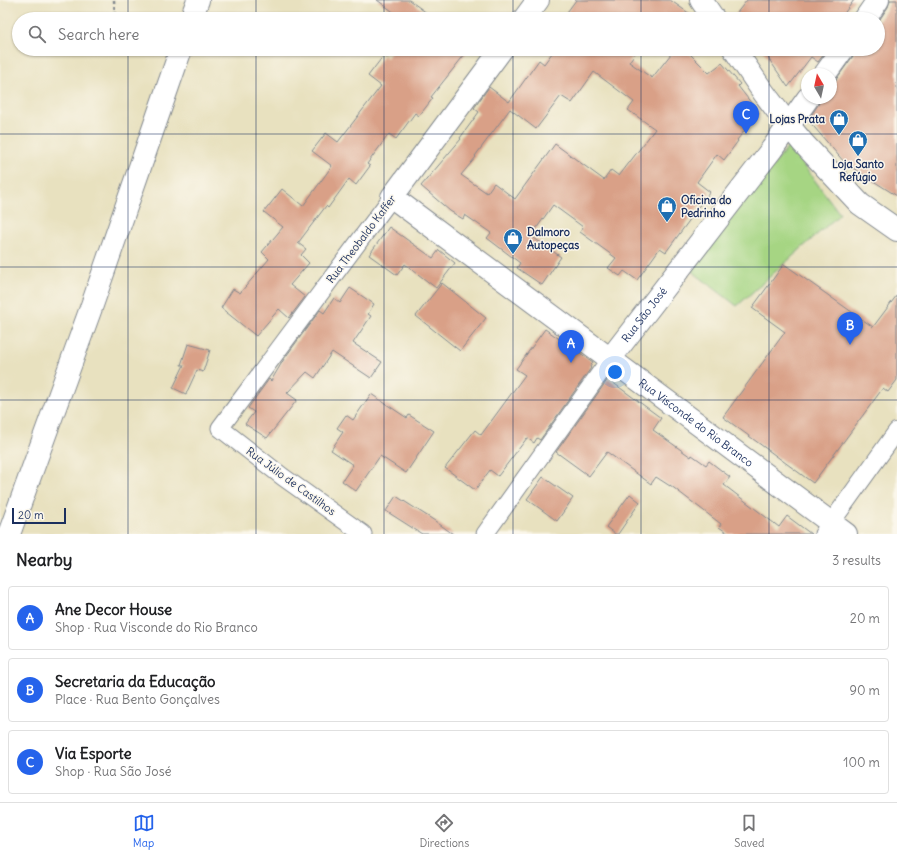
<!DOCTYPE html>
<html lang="en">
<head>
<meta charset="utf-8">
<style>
	:root { --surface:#fff; --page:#f2f2f2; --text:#202124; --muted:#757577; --line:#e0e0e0; --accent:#2563eb }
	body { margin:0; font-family:Delius,sans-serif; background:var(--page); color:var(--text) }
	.compass { position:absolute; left:801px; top:68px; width:36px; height:36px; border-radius:50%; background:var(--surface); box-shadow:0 1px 3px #0004; rotate:351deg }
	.scale { position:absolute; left:12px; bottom:10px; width:54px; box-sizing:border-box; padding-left:4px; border:2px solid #1b2f5e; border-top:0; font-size:11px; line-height:14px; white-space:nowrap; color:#1b2f5e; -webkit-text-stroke:3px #fbf7ec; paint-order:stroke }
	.you { position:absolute; left:615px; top:372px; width:14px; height:14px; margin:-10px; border:3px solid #fff; border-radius:50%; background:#1a73e8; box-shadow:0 0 0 6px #1a73e833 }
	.badge { display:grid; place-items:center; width:26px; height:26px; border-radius:50%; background:var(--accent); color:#fff; font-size:13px; font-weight:700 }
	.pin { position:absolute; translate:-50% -33px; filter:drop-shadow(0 1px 2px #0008) }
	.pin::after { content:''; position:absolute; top:21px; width:14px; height:12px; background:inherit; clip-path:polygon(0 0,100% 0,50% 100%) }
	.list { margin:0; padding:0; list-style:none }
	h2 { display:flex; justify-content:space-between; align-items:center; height:52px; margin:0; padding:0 16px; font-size:17px }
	h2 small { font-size:13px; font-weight:400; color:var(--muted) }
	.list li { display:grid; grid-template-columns:26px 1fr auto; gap:12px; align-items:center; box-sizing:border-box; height:64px; margin:0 8px 8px; padding:0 8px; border:1px solid var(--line); border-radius:4px }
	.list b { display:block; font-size:15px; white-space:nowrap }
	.list p { margin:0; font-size:13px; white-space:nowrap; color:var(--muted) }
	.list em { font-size:13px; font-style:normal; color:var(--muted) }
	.icon { flex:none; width:22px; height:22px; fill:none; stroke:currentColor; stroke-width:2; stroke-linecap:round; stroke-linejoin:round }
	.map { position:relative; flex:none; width:897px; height:534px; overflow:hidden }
	.search { position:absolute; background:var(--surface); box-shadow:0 1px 3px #0004; left:12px; right:12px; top:12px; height:44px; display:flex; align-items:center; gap:10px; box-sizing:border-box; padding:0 14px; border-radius:22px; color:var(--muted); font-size:15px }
	.sheet { height:268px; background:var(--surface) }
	nav { display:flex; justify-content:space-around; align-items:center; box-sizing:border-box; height:56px; border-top:1px solid var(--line); background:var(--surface); font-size:11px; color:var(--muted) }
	nav a { display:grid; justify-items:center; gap:2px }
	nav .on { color:var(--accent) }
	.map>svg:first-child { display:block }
	.green { fill:#a6d583; stroke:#608270 }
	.building { fill:#d9a087; fill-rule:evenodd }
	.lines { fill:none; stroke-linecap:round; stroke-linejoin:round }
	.street-casing { stroke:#82888e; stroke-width:19 }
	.secondary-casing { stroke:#82888e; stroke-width:24 }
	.primary-casing { stroke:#82888e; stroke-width:24 }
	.path { stroke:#82888e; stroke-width:2.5; stroke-dasharray:3 3; stroke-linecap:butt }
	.street { stroke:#fff; stroke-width:17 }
	.secondary { stroke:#fff; stroke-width:22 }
	.primary { stroke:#fff; stroke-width:22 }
	.grid { fill:none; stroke:#1b2f5e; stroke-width:1; stroke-opacity:0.55 }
	.labels { text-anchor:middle; stroke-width:3; stroke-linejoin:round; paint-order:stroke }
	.poi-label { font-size:11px; font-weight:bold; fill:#1b2f5e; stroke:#fbf7ec; text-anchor:start }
	.street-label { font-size:11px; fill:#1b2f5e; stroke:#fbf7ec }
</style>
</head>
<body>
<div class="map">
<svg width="897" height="534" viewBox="0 0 897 534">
	<rect width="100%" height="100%" fill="#fbf7ec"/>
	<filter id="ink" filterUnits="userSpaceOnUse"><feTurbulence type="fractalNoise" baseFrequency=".025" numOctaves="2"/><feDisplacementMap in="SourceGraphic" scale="8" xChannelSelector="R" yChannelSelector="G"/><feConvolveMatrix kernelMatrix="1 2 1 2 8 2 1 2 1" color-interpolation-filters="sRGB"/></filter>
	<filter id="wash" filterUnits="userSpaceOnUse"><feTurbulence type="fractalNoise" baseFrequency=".012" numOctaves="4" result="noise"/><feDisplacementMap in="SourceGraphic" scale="16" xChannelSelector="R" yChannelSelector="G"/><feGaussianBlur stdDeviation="0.9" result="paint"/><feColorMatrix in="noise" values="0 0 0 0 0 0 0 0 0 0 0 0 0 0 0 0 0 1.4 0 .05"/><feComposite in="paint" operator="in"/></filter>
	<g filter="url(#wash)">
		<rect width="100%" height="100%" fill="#e8e1bf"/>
		<path class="green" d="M789,146L840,214L737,306L689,269Z"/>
		<g id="blocks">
			<path class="building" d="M377,0H409L435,19H403Z
				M576,0H670L697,19H562Z
				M747,0H854L840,19H732Z
				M890,0H897V196L845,163L808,120L818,105L820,98H831V85L835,81L853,56L855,49H878V22L888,7Z
				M393,49H469L431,97L433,98L419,116L415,113L396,139L389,134L367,164L370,166L356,185L349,179L328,208L326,206L298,243L306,249L301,255L309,263L290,285L305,297L289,318L279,309L256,336L221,308L233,289L240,293L269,259L262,252L283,227L264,212L282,189L303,206L332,166L312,151L326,133L338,142L381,86L368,76L384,55L387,58Z
				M555,49H638L629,62L652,78L675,49H685L709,73L722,63L740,84L738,86L759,113L737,140L738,141L724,160L717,154L697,182L710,192L690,217L691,218L666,252L660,248L637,280L624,271L620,276L608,268L616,258L580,232L583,227L553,205L531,236L561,257L542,285L517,268L520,263L487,238L491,233L465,215L463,219L450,211L421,186L461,139L460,138L479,112L474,108L489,87L509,102L539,60L544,64ZM594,72L634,102L628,110L655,129L619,176L611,170L604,180L555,144L515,199L494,183L487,193L461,175L476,157L475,156L510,109L536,129L561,96L572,103Z
				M762,49H828L818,62L811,57L788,87Z
				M389,227L433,258L439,250L455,263L436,288L405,264L397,275L369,255Z
				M784,264L873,327L897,295V380L888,392L883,388L813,483L723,417L785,332L752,308Z
				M442,283L486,318L460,351L416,316Z
				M350,288L374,304L368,314L371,316L353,343L382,362L371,378L332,352L315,378L307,372L287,393L297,400L267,438L245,424L254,412L248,408L269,379L271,381L284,359L320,310L324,313L334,298L340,303Z
				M545,329L593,362L590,367L591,368L540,440L537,438L534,443L527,438L498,476L490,470L475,490L445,468L475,430L481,435L525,375L516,369Z
				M188,344L210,350L203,372L197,370L186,394L173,388L184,365H181Z
				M608,379L661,418L653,430L691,457L692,455L706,465L709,461L730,477L724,485L779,527L787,516L811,534H729L719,527L721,524L670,485V486L656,477L651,484L607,452L589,476L556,452Z
				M371,394L407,418L409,415L434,431L406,473L380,456L356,491L342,481L353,465L331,450L343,432L337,428L346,415L353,420Z
				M543,477L573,498L557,521L527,499Z
				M630,494L640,502L618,534H615L606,527Z
				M396,496L435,521L453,534H422L386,511Z"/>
		</g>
	</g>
	<g filter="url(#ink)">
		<use href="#blocks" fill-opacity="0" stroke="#82888e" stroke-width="1"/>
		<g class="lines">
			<defs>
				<path id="street" d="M363,534L283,477L220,428L392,197
					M485,534L610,359
					M823,534L897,431"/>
				<g id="secondary">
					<path d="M701,0L714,19"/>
					<path d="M524,19L538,0"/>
					<path d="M865,19L878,0"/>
					<path id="s1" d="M502,49L392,197L846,534"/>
					<path d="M734,49L764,93L789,126L803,143L860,204L897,230"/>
					<path d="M825,74L843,49"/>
					<path id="s2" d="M610,359L772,149L808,98"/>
				</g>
				<path id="primary" d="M191,19L198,0
					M9,534L91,308L181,49"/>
			</defs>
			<use href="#street" class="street-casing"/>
			<use href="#secondary" class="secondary-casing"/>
			<use href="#primary" class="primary-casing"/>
			<path class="path" d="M114,0L115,19"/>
			<use href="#street" class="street"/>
			<use href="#secondary" class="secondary"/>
			<use href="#primary" class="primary"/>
		</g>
	</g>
	<path class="grid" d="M128,0V19M256,0V19M384,0V19M513,0V19M641,0V19M769,0V19M128,49V534M256,49V534M384,49V534M513,49V534M641,49V534M769,49V534M0,134H897M0,267H897M0,400H897"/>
	<defs>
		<symbol id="shop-pin" viewBox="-11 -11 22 30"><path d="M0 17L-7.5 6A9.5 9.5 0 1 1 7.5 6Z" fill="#1f6fb2" stroke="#fbf7ec"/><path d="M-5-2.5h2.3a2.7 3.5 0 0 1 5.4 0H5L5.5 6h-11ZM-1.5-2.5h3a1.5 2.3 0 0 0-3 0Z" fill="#fff"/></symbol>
	</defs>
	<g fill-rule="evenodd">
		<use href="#shop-pin" x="828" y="108" width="22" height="30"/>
		<use href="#shop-pin" x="847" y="129" width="22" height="30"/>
		<use href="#shop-pin" x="656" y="195" width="22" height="30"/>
		<use href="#shop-pin" x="502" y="227" width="22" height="30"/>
	</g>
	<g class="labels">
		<g class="poi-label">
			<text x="825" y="123" text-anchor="end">Lojas Prata</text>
			<text x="858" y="168" text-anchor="middle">Loja Santo<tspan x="858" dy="13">Refúgio</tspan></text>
			<text x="681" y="204">Oficina do<tspan x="681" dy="13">Pedrinho</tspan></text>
			<text x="527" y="236">Dalmoro<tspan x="527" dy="13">Autopeças</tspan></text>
		</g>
		<g class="street-label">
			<text transform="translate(361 239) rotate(-53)" y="4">Rua Theobaldo Kaffer</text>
			<text dy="4" stroke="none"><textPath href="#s2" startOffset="56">Rua São José</textPath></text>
			<text dy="4" stroke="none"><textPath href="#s1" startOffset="563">Rua Visconde do Rio Branco</textPath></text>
			<text transform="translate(291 481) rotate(36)" y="4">Rua Júlio de Castilhos</text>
		</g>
	</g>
</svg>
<svg class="compass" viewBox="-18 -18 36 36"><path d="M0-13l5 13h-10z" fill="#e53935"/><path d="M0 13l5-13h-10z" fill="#757577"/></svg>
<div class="scale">20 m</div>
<div class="you"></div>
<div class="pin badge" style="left:571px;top:363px">A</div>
<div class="pin badge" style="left:850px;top:345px">B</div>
<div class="pin badge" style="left:746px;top:134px">C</div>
<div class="search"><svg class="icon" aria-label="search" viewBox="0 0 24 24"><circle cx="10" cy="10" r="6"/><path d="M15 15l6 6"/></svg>Search here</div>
</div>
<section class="sheet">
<h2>Nearby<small>3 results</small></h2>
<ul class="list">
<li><span class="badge">A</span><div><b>Ane Decor House</b><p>Shop · Rua Visconde do Rio Branco</p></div><em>20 m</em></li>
<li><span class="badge">B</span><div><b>Secretaria da Educação</b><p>Place · Rua Bento Gonçalves</p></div><em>90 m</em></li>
<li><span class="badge">C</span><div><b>Via Esporte</b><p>Shop · Rua São José</p></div><em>100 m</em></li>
</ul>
</section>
<nav>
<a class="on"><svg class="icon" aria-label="map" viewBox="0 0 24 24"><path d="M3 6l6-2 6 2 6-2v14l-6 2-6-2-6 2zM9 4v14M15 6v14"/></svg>Map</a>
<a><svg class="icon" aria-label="directions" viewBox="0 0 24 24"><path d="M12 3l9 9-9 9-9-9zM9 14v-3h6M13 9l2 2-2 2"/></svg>Directions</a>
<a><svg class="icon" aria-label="saved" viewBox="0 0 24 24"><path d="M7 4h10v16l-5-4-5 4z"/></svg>Saved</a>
</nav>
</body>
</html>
